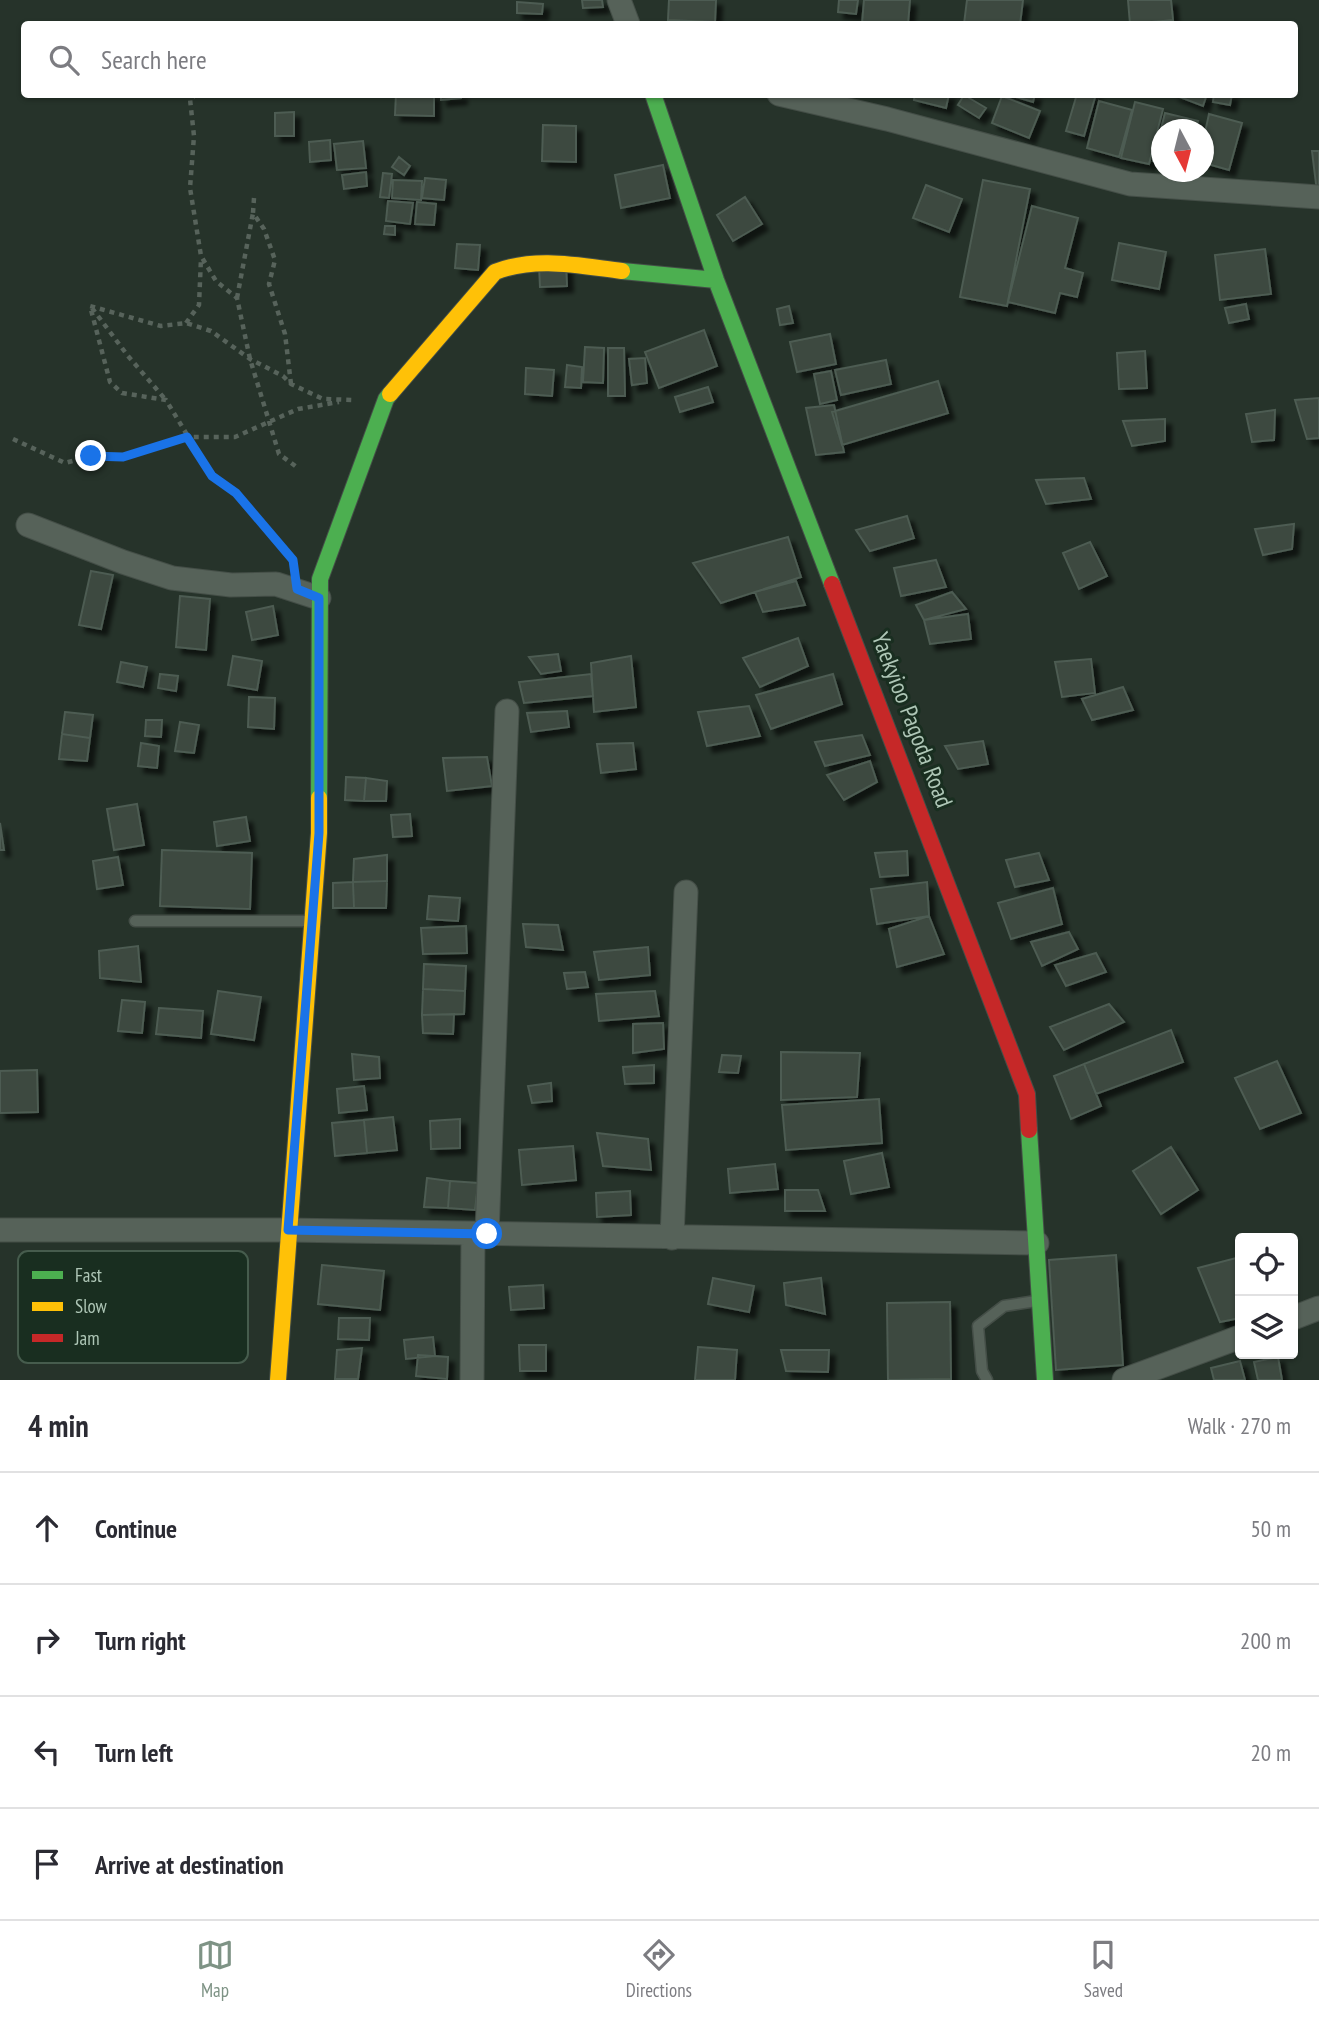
<!DOCTYPE html>
<html lang="en">
<head>
<meta charset="utf-8">
<style>
	:root { --surface:#fff; --page:#f2f2f3; --text:#2b2b33; --muted:#7c7c81; --line:#e1e1e2; --accent:#7e9385 }
	body { margin:0; font-family:"PT Sans Narrow",sans-serif; background:var(--page); color:var(--text) }
	.controls { position:absolute; right:21px; bottom:21px; display:grid; overflow:hidden; border-radius:7px; box-shadow:0 2px 5px #0004 }
	.controls button { width:63px; height:63px; display:grid; place-items:center; padding:0; border:0; border-bottom:2px solid var(--line); background:var(--surface); color:var(--text); font:35px sans-serif }
	.compass { position:absolute; left:1151px; top:119px; width:63px; height:63px; border-radius:50%; background:var(--surface); box-shadow:0 2px 5px #0004; rotate:173deg }
	.stop { position:absolute; width:21px; height:21px; margin:-16px; border:5px solid #1a73e8; border-radius:50%; background:#fff }
	.stop.end { background:#1a73e8; border-color:#fff; box-shadow:0 2px 7px #0008 }
	.list { margin:0; padding:0; list-style:none }
	h2 { display:flex; justify-content:space-between; align-items:center; height:91px; margin:0; padding:0 28px; font-size:30px }
	h2 small { font-size:23px; font-weight:400; color:var(--muted) }
	.list li { display:grid; grid-template-columns:46px 1fr auto; gap:21px; align-items:center; box-sizing:border-box; height:112px; padding:0 28px; border-top:2px solid var(--line) }
	.list b { display:block; font-size:26px; white-space:nowrap }
	.list em { font-size:23px; font-style:normal; color:var(--muted) }
	.icon { flex:none; width:38px; height:38px; fill:none; stroke:currentColor; stroke-width:2; stroke-linecap:round; stroke-linejoin:round }
	.map { position:relative; flex:none; width:1319px; height:1380px; overflow:hidden }
	.search { position:absolute; background:var(--surface); box-shadow:0 2px 5px #0004; left:21px; right:21px; top:21px; height:77px; display:flex; align-items:center; gap:18px; box-sizing:border-box; padding:0 24px; border-radius:7px; color:var(--muted); font-size:26px }
	.sheet { height:539px; background:var(--surface) }
	nav { display:flex; justify-content:space-around; align-items:center; box-sizing:border-box; height:98px; border-top:2px solid var(--line); background:var(--surface); font-size:19px; color:var(--muted) }
	nav a { display:grid; justify-items:center; gap:4px }
	nav .on { color:var(--accent) }
	.map>svg:first-child { display:block }
	.building { fill:#3c483f; stroke:#4d5c52; stroke-width:2; filter:url(#shadow) }
	.lines { fill:none; stroke-linecap:round; stroke-linejoin:round }
	.lane-casing { stroke:#444e47; stroke-width:13 }
	.street-casing { stroke:#444e47; stroke-width:25 }
	.fast-casing { stroke:#444e47; stroke-width:18 }
	.slow-casing { stroke:#444e47; stroke-width:18 }
	.jam-casing { stroke:#444e47; stroke-width:18 }
	.path { stroke:#57635b; stroke-width:4.5; stroke-dasharray:5 5; stroke-linecap:butt }
	.lane { stroke:#566259; stroke-width:10 }
	.street { stroke:#566259; stroke-width:23 }
	.fast { stroke:#4caf50; stroke-width:16 }
	.slow { stroke:#ffc107; stroke-width:16 }
	.jam { stroke:#c62828; stroke-width:16 }
	.route { stroke:#1a73e8; stroke-width:9 }
	.labels { text-anchor:middle; stroke-width:6; stroke-linejoin:round; paint-order:stroke }
	.street-label { font-size:24px; fill:#aec6b6; stroke:#192e20 }
	.key { fill:#192e20; stroke:#465c4d; stroke-width:2 }
	.key-label { font-size:19px; fill:#aec6b6 }
</style>
</head>
<body>
<div class="map">
<svg width="1319" height="1380" viewBox="0 0 1319 1380">
	<defs>
		<filter id="shadow"><feDropShadow dx="6" dy="6" stdDeviation="2" flood-color="#0009"/></filter>
	</defs>
	<rect width="100%" height="100%" fill="#26332a"/>
	<path class="building" d="M582,0H602L603,7L583,8Z
		M669,0H716L715,22L668,20Z
		M839,0H858L856,14L838,12Z
		M864,0H910L908,24H862Z
		M967,0H1023L1020,24H964Z
		M1128,0H1171L1173,20L1130,24Z
		M517,2L543,4L542,14L517,13Z
		M396,94H434V116L395,115Z
		M441,94H461V98L441,100Z
		M915,94H949L946,108L914,100Z
		M1006,94H1035L1033,102Z
		M1077,94H1096L1084,136L1066,131Z
		M1172,94H1207L1203,106Z
		M1214,94H1232L1230,105L1213,102Z
		M964,95L986,108L979,118L958,105Z
		M1002,96L1040,111L1029,138L992,123Z
		M1099,101L1132,110L1119,157L1087,148Z
		M1135,102L1163,109L1149,164L1121,158Z
		M294,112V136H275V113Z
		M1165,113L1198,121L1195,130H1162V163L1153,161Z
		M1209,114L1242,123L1229,170L1204,163V137Z
		M543,125L576,126V162L542,161Z
		M330,140L331,160L310,162L309,142Z
		M363,141L366,168L337,170L334,144Z
		M1312,151H1319V192H1317Z
		M399,157L410,166L404,175L392,167Z
		M663,165L670,198L621,208L615,175Z
		M366,172L367,186L344,189L342,175Z
		M383,173L392,174L389,198L380,197Z
		M425,178L446,180L444,200L422,198Z
		M393,180L422,181L421,200L392,198Z
		M983,180L1030,189L1007,306L960,297Z
		M926,185L962,199L949,232L913,218Z
		M745,197L762,224L733,241L717,215Z
		M388,201L413,203L410,224L386,221Z
		M417,202L436,204L434,225L415,224Z
		M1032,206L1078,218L1065,268L1083,273L1077,297L1060,293L1055,313L1008,302Z
		M385,226H395V235L384,234Z
		M1119,243L1166,252L1159,289L1112,280Z
		M457,244L480,245L478,270L455,268Z
		M1265,249L1271,294L1220,300L1215,255Z
		M566,264L567,286L540,287L539,265Z
		M1246,304L1249,319L1229,323L1225,308Z
		M789,306L793,323L780,325L777,309Z
		M704,330L717,366L659,388L645,352Z
		M830,334L836,364L797,372L790,342Z
		M585,347L604,348L603,383L583,382Z
		M608,348H624L625,396H608Z
		M1145,351L1147,388L1119,389L1117,353Z
		M645,358L647,383L632,385L629,359Z
		M886,360L891,384L841,395L835,370Z
		M567,365L582,367L581,388L565,387Z
		M526,368L554,370L552,396L525,394Z
		M831,371L837,400L820,404L814,374Z
		M938,381L948,413L842,445L832,412Z
		M708,387L713,402L680,412L675,397Z
		M1319,398V438L1307,439L1295,400Z
		M834,405L844,452L816,455L806,408Z
		M1275,410L1274,440L1252,442L1246,414Z
		M1165,419V441L1132,446L1123,421Z
		M1084,478L1091,499L1046,504L1036,480Z
		M907,516L914,538L870,551L856,530Z
		M1294,524L1292,549L1263,555L1255,529Z
		M788,537L801,577L721,603L693,563Z
		M1090,542L1107,576L1079,589L1063,553Z
		M936,560L946,587L901,596L894,568Z
		M91,571L113,575L101,629L79,625Z
		M796,581L805,605L763,612L755,592Z
		M952,592L966,609L924,620L916,605Z
		M180,596L210,599L206,650L176,647Z
		M273,606L278,635L252,640L246,612Z
		M968,614L971,639L930,644L924,620Z
		M798,638L808,666L760,687L743,658Z
		M558,654L561,671L541,674L529,657Z
		M233,656L262,661L257,690L228,685Z
		M631,656L636,707L594,712L591,663Z
		M1091,659L1095,693L1062,697L1055,662Z
		M121,662L147,667L143,687L117,682Z
		M160,674L178,676L176,691L158,688Z
		M591,674L593,696L524,703L519,682Z
		M833,674L842,704L771,729L756,695Z
		M1123,687L1133,710L1092,720L1082,699Z
		M249,697L275,698L274,729L248,727Z
		M749,706L760,736L707,746L698,712Z
		M567,711L569,727L531,732L527,713Z
		M65,712L93,715L90,738L62,734Z
		M146,720H162L161,737L145,736Z
		M180,722L199,725L194,753L175,751Z
		M62,734L90,738L87,761L59,759Z
		M862,735L870,755L825,766L815,742Z
		M983,741L988,764L958,769L945,746Z
		M141,743L159,746L157,768L138,766Z
		M633,743L636,769L601,773L597,744Z
		M487,757L492,786L447,791L443,758Z
		M870,761L877,782L844,800L827,775Z
		M346,777L366,778L364,801L345,800Z
		M366,778L387,781L386,801H364Z
		M137,804L144,845L114,850L107,809Z
		M410,814L412,836L393,837L391,815Z
		M246,817L250,841L217,846L214,822Z
		M0,823L4,850H0Z
		M162,850L252,853L250,909L160,906Z
		M907,851L908,875L880,877L875,853Z
		M1039,853L1049,880L1015,887L1006,860Z
		M387,855V881L353,882L354,859Z
		M118,857L123,885L97,889L93,861Z
		M387,881L386,908H354L353,882Z
		M353,882L354,908H333V883Z
		M927,882L929,916L877,924L871,889Z
		M1053,888L1062,924L1011,939L998,903Z
		M429,896L460,898L458,921L427,919Z
		M929,916L944,954L897,967L889,929Z
		M523,924L558,925L563,950L526,947Z
		M466,926L467,953L423,954L421,928Z
		M1069,932L1078,949L1042,966L1031,942Z
		M138,946L141,982L100,978L99,951Z
		M648,947L650,975L599,980L594,952Z
		M1096,953L1106,972L1066,986L1055,965Z
		M424,964L466,966L465,991L423,989Z
		M585,972L588,987L567,989L564,973Z
		M423,989L465,991L464,1014L422,1015Z
		M218,991L261,997L254,1040L211,1034Z
		M655,991L659,1016L599,1021L596,994Z
		M122,1000L145,1002L142,1033L118,1031Z
		M1109,1004L1124,1022L1064,1050L1050,1027Z
		M159,1008L203,1011L201,1038L156,1034Z
		M454,1014L453,1034L423,1033L422,1015Z
		M663,1023L664,1049L633,1053V1024Z
		M1171,1030L1183,1062L1096,1094L1084,1064Z
		M781,1052L860,1053L857,1097L781,1100Z
		M352,1054L379,1057L380,1078L354,1080Z
		M722,1055L741,1056L738,1073L719,1072Z
		M1277,1061L1301,1113L1260,1129L1235,1078Z
		M1084,1064L1101,1106L1071,1119L1054,1076Z
		M654,1065V1083L625,1084L623,1067Z
		M37,1070L38,1112L0,1113V1071Z
		M551,1083L552,1101L532,1103L528,1086Z
		M364,1086L367,1110L339,1113L337,1089Z
		M879,1099L882,1143L786,1150L782,1105Z
		M393,1117L397,1150L367,1153L364,1120Z
		M460,1119V1148L431,1149L430,1121Z
		M364,1120L367,1153L335,1156L332,1123Z
		M597,1133L648,1139L651,1170L603,1166Z
		M573,1146L576,1180L522,1185L519,1150Z
		M1171,1147L1198,1190L1161,1214L1133,1171Z
		M882,1153L889,1187L851,1194L844,1161Z
		M775,1164L778,1189L730,1193L728,1169Z
		M427,1178L450,1181L448,1208L424,1207Z
		M450,1181L478,1183L475,1210L448,1208Z
		M785,1190H818L825,1211H785Z
		M630,1191L631,1215L597,1217L596,1193Z
		M1116,1255L1123,1365L1056,1370L1049,1260Z
		M1240,1257V1318L1220,1322L1198,1268Z
		M322,1265L384,1271L380,1310L318,1304Z
		M713,1278L754,1286L749,1312L708,1304Z
		M821,1278L825,1314L786,1305L784,1283Z
		M543,1285L544,1308L511,1310L509,1287Z
		M950,1302L951,1379L888,1380L887,1303Z
		M339,1318H370L369,1340L338,1339Z
		M433,1337L435,1356L406,1359L404,1340Z
		M519,1345H546V1371H520Z
		M698,1347L737,1350L735,1380H695Z
		M362,1348L358,1379H335L337,1350Z
		M781,1350H829L828,1372L786,1371Z
		M418,1355L448,1357L447,1379L416,1376Z
		M1278,1357L1282,1380H1258L1254,1362Z
		M1240,1361L1245,1380H1214L1211,1368Z"/>
	<g class="lines">
		<defs>
			<path id="lane" d="M135,921H310
				M987,1380L982,1371L978,1326L1004,1306L1036,1301"/>
			<path id="street" d="M619,0L628,24
				M779,94L887,119L1130,184L1319,197
				M28,525L123,562L172,578L231,585L276,584L319,598
				M0,1230H288L1037,1243
				M487,1234L507,711
				M672,1238L686,892
				M1293,1318L1319,1308
				M472,1380L473,1234
				M1124,1380L1240,1337"/>
			<path id="fast" d="M653,94L716,280L832,584
				M622,271L716,280
				M319,798L320,579L386,399L390,394
				M1029,1130L1045,1380"/>
			<path id="slow" d="M390,394L495,272C536,256 580,266 622,271
				M278,1380L319,833V798"/>
			<path id="jam" d="M832,584L1027,1094L1029,1130"/>
		</defs>
		<use href="#lane" class="lane-casing"/>
		<use href="#street" class="street-casing"/>
		<use href="#fast" class="fast-casing"/>
		<use href="#slow" class="slow-casing"/>
		<use href="#jam" class="jam-casing"/>
		<path class="path" d="M197,94L190,99L194,136L190,188L201,256L216,281L237,298L250,359L279,454L298,468
			M254,198L253,213L264,229L275,260L269,284L285,334L291,384
			M237,298L253,213
			M92,308L128,356L165,399
			M186,323L199,305L201,258
			M13,439L65,463L91,456L123,457L187,437H235L298,409L339,402
			M294,564L293,560L278,542L236,493L212,476L166,400L122,393L110,382L90,306L161,326L186,323L211,331L250,359L283,376L291,384L323,399L353,400"/>
		<use href="#lane" class="lane"/>
		<use href="#street" class="street"/>
		<use href="#fast" class="fast"/>
		<use href="#slow" class="slow"/>
		<use href="#jam" class="jam"/>
	</g>
	<g class="lines">
		<path class="route" d="M91,456L123,457L187,437L212,476L236,493L293,560L297,589L319,598V833L288,1230L487,1234"/>
	</g>
	<g class="labels">
		<g class="street-label">
			<text transform="translate(912 720) rotate(69)" y="8">Yaekyioo Pagoda Road</text>
		</g>
	</g>
	<rect x="18" y="1251" width="230" height="112" rx="10" class="key"/>
	<rect x="32" y="1271" width="31" height="8" fill="#4caf50"/>
	<rect x="32" y="1302" width="31" height="9" fill="#ffc107"/>
	<rect x="32" y="1334" width="31" height="8" fill="#c62828"/>
	<g class="key-label">
		<text x="75" y="1282">Fast</text>
		<text x="75" y="1313">Slow</text>
		<text x="75" y="1345">Jam</text>
	</g>
</svg>
<div class="controls">
<button><svg class="icon" aria-label="locate" viewBox="0 0 24 24"><circle cx="12" cy="12" r="6"/><path d="M12 2v4M12 18v4M2 12h4M18 12h4"/></svg></button>
<button><svg class="icon" aria-label="layers" viewBox="0 0 24 24"><path d="M12 4l9 5-9 5-9-5zM3 14l9 5 9-5"/></svg></button>
</div>
<svg class="compass" viewBox="-18 -18 36 36"><path d="M0-13l5 13h-10z" fill="#e53935"/><path d="M0 13l5-13h-10z" fill="#7c7c81"/></svg>
<div class="stop" style="left:487px;top:1234px"></div>
<div class="stop end" style="left:91px;top:456px"></div>
<div class="search"><svg class="icon" aria-label="search" viewBox="0 0 24 24"><circle cx="10" cy="10" r="6"/><path d="M15 15l6 6"/></svg>Search here</div>
</div>
<section class="sheet">
<h2>4 min<small>Walk · 270 m</small></h2>
<ul class="list">
<li><svg class="icon" aria-label="ahead" viewBox="0 0 24 24"><path d="M12 20V5M6 11l6-6 6 6"/></svg><div><b>Continue</b></div><em>50 m</em></li>
<li><svg class="icon" aria-label="right" viewBox="0 0 24 24"><path d="M7 20v-9h11M14 6l5 5-5 5"/></svg><div><b>Turn right</b></div><em>200 m</em></li>
<li><svg class="icon" aria-label="left" viewBox="0 0 24 24"><path d="M17 20v-9H6M10 6l-5 5 5 5"/></svg><div><b>Turn left</b></div><em>20 m</em></li>
<li><svg class="icon" aria-label="arrive" viewBox="0 0 24 24"><path d="M6 21V4h12l-3 4 3 4H6"/></svg><div><b>Arrive at destination</b></div></li>
</ul>
</section>
<nav>
<a class="on"><svg class="icon" aria-label="map" viewBox="0 0 24 24"><path d="M3 6l6-2 6 2 6-2v14l-6 2-6-2-6 2zM9 4v14M15 6v14"/></svg>Map</a>
<a><svg class="icon" aria-label="directions" viewBox="0 0 24 24"><path d="M12 3l9 9-9 9-9-9zM9 14v-3h6M13 9l2 2-2 2"/></svg>Directions</a>
<a><svg class="icon" aria-label="saved" viewBox="0 0 24 24"><path d="M7 4h10v16l-5-4-5 4z"/></svg>Saved</a>
</nav>
</body>
</html>
